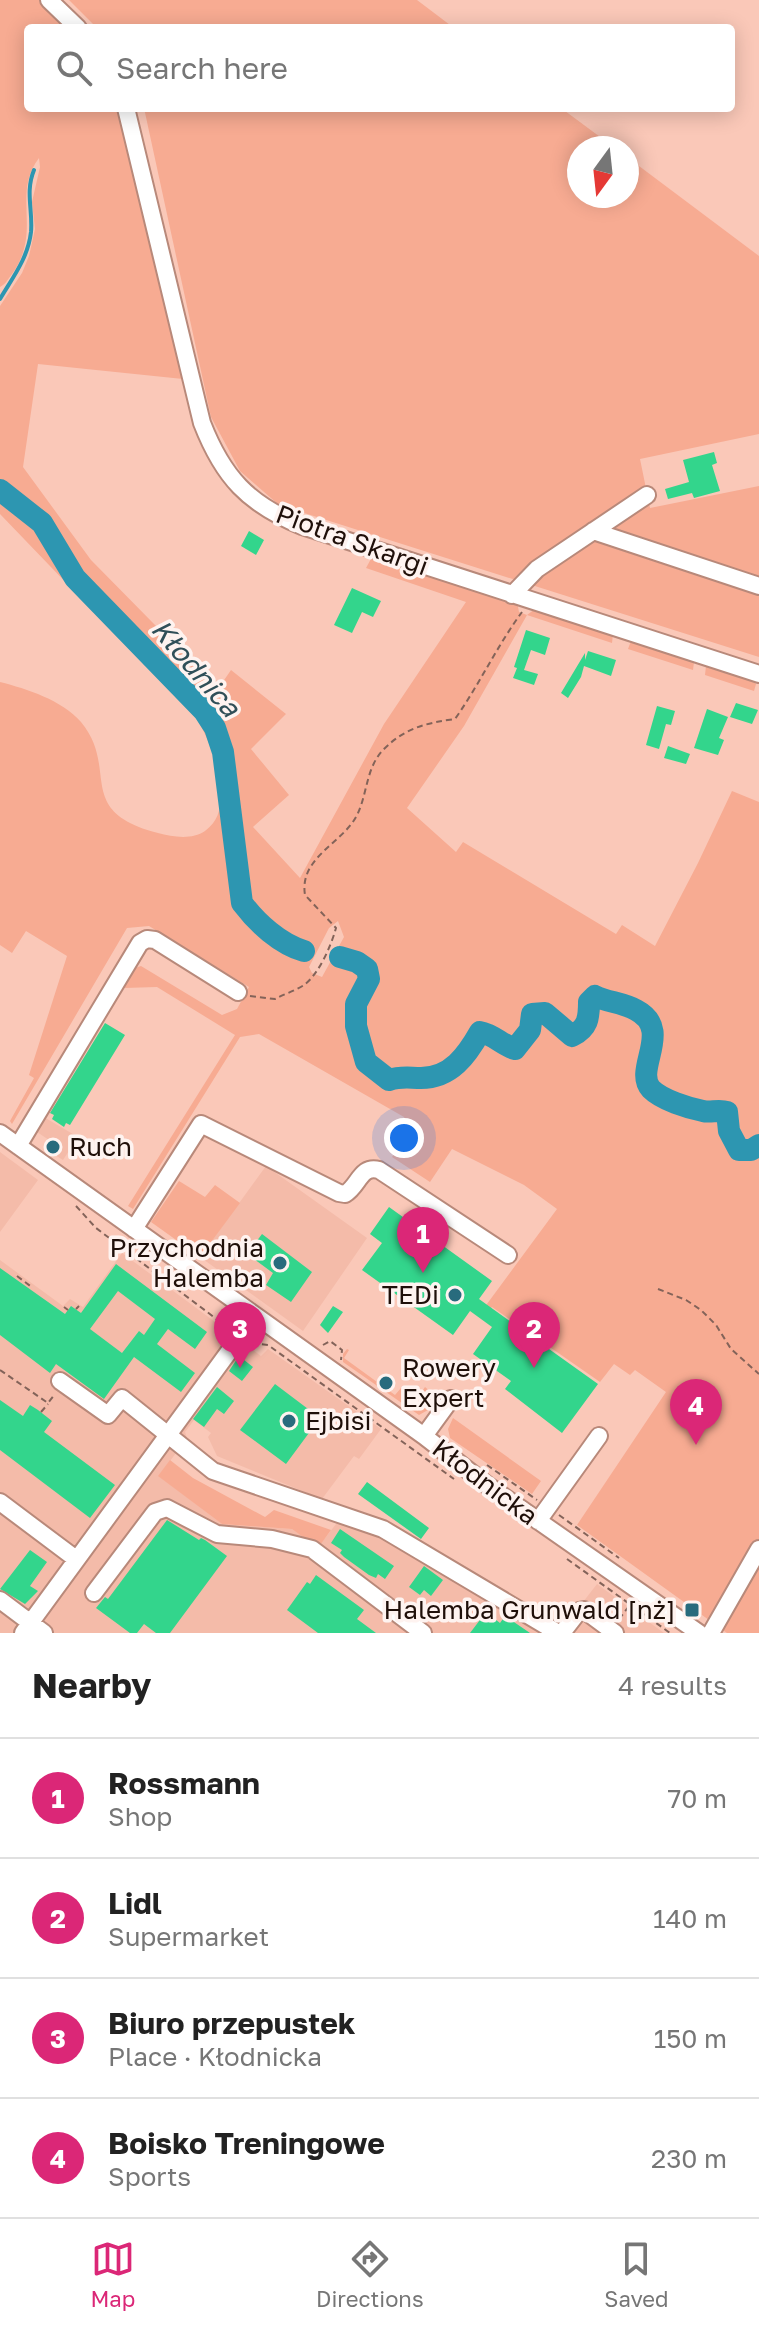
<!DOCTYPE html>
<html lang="en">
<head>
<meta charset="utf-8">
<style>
	:root { --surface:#fff; --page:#f2f2f2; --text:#222; --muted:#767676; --line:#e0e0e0; --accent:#db2777 }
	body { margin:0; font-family:"Golos Text",sans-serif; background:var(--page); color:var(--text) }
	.compass { position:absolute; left:567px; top:136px; width:72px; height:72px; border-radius:50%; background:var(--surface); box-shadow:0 4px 20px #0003; rotate:195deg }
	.you { position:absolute; left:404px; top:1138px; width:28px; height:28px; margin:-20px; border:6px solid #fff; border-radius:50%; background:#1a73e8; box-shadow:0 0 0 12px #1a73e833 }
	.badge { display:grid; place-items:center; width:52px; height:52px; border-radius:50%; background:var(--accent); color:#fff; font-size:26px; font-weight:700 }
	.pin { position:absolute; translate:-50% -66px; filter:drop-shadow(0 2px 4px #0008) }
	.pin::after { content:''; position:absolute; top:42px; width:28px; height:24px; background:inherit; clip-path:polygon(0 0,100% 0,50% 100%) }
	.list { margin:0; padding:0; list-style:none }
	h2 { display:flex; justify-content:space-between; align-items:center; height:104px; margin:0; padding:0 32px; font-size:34px }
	h2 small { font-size:26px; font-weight:400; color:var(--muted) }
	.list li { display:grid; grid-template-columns:52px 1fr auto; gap:24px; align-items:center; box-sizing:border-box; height:120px; padding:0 32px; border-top:2px solid var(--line) }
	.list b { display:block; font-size:30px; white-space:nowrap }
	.list p { margin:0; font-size:26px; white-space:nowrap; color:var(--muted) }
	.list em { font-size:26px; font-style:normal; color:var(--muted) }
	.icon { flex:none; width:44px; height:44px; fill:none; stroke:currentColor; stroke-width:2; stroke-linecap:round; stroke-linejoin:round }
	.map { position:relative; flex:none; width:759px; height:1633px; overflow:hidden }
	.search { position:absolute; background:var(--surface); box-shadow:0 4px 20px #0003; left:24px; right:24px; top:24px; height:88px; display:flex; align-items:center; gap:20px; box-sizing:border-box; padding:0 28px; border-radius:8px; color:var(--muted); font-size:30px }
	.sheet { height:584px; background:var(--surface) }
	nav { display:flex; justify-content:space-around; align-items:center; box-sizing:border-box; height:112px; border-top:2px solid var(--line); background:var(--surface); font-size:22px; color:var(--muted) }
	nav a { display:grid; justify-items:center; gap:4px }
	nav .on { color:var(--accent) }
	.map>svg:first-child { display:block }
	.built { fill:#f4bba9 }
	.green { fill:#f7ab92; fill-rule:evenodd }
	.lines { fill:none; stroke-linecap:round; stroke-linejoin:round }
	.stream { stroke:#2d96b1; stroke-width:4 }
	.river { stroke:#2d96b1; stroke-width:22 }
	.building { fill:#33d58c; fill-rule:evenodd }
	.minor-casing { stroke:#b8897a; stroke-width:20 }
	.path { stroke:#836359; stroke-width:2; stroke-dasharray:6 4; stroke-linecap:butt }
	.minor { stroke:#fff; stroke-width:16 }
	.poi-dot { fill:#286b7d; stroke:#fef3f0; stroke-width:3 }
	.labels { text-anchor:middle; stroke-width:7; stroke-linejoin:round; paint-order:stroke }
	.street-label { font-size:26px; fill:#1f0f09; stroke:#fef3f0 }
	.poi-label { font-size:26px; fill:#1f0f09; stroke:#fef3f0; text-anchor:start }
	.water-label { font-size:28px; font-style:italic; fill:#304f58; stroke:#fef3f0 }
</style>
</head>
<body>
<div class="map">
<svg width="759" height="1633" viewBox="0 0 759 1633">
	<rect width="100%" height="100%" fill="#fac8b8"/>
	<path class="built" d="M42,1116L78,1137L63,1160L47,1150L49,1140L37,1132L31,1136Z
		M0,1152L38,1180L0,1232Z
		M266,1166L367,1238L303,1331L200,1257Z
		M122,1253L261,1356L268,1349L381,1429L359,1459L354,1456L322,1499L217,1456L208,1437L211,1433L194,1420L185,1432L187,1438L159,1476L222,1524L292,1529L318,1547L340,1519L382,1533L550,1633H0V1260L63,1306L70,1299L83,1307Z
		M597,1584L664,1633H559Z"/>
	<path class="green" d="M0,0H42L71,28H28V108H119L130,142L183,379L38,364L23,467L91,560L218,689L231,670L286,714L251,749L289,795L253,827L300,878L384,724L466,602L366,568L372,557L517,602L519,612L527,615L535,609L613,634L612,643L527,615L464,726L407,808L456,852L463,842L616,934L622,925L655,946L698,863L732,791L759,802V1633H727L577,1525L666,1392L635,1370L630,1375L614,1364L600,1382L492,1307L488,1311L484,1308L557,1209L524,1185L452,1149L430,1182L392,1157L410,1129L404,1117L259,1034L240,1037L133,1209L128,1206L235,1035L157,987L124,988L135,968L141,966L222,1015L237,1009L249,987L149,926L127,928L12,1124L10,1121L34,1078L29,1075L67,956L26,931L12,953L0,945V682C27,689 62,700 81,722C120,769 73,811 158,833C173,837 192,840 205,831C221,819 221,805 220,787C217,761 210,742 197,719L0,514V306L22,273L29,256L35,229L32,202L40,167L39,158C11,195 43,231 12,274C7,280 6,284 0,287ZM338,921L344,937L322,977L312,973L309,967L329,928Z
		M69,0H417L454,28H97Z
		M144,108H561L615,148H579V196H627V157L759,256V434L640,459L650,508L759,486V657L279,505L240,471L211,417Z
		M631,641L692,660L694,662L693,670L628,649Z
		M706,666L754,681L756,684L754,691L705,675Z
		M179,1181L205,1197L215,1185L240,1203L200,1257L151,1222Z
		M347,1349L349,1350L344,1358L395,1395L401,1388L417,1399L425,1387L437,1397L439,1402L435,1400L428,1410L419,1415L343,1362V1354Z
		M453,1418L541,1481L532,1494L450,1438L448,1429Z
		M170,1460L193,1478L265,1517L274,1510L331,1530L318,1548L292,1529L222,1524L158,1476Z"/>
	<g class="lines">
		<path class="stream" d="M0,299C13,277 28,258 31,232C33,210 25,192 34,170"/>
		<path class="river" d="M0,490L42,523L75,578L204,711L215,728L223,752L242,903C257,923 280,944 304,951
			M340,957L357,962L367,969L369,979L356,1004V1026L366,1062L389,1080C401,1076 409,1078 421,1078C451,1078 467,1055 480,1032C493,1034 502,1045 515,1049L530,1030L532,1014L545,1013L572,1036C588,1028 589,1018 589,1002L595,996C607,1002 624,1003 636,1010C674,1030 633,1069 651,1089C662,1100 688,1108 703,1111C711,1113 718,1109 727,1112L729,1131L739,1150H751L759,1145"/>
	</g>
	<path class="building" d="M714,452L717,463L712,465L720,491L694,498L692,493L668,499L665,489L689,482L683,460Z
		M249,531L264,540L256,555L241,546Z
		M352,588L381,601L373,617L362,612L352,633L334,625Z
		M526,630L550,638L545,655L531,650L524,670L538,674L534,685L513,678L517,668L514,667Z
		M588,651L616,660L611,676L584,666L581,677L568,698L561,693L585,653V660Z
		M736,703L758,710L752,724L730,717Z
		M657,706L675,711L671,725L666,724L659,749L646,745Z
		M707,709L728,717L719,738L724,740L718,755L694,748Z
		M668,746L690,754L686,764L664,758Z
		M105,1023L125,1035L70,1125L66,1123L64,1127L52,1119L54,1115L50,1113Z
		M389,1207L492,1281L479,1299L598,1384L562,1433L505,1389L511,1381L473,1354L492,1327L470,1311L453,1335L362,1270L382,1243L370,1234Z
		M262,1234L312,1272L291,1302L266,1285L273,1273L247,1254Z
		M116,1264L207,1332L195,1349L168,1329L157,1344L195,1373L181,1392L134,1357L104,1399L56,1364L50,1373L0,1335V1268L65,1314L71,1306L81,1313ZM118,1291L155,1319L144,1335L139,1331L122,1353L90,1329Z
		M333,1306L343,1312L328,1333L320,1325Z
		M239,1356L253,1367L242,1381L229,1371Z
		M275,1384L320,1418L286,1464L240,1430Z
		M217,1387L234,1401L224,1414L217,1409L204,1427L193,1419Z
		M0,1400L23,1416L30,1405L38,1410L52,1421L44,1432L115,1485L90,1518L0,1450Z
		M367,1482L429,1528L421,1539L358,1494Z
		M167,1520L199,1540L201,1538L205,1540L227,1556L170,1633H156L144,1624L137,1633H130L96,1608L105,1597L108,1599Z
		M340,1529L394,1566L385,1579L378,1574L376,1578L369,1575L344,1557L340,1553L342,1550L331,1543Z
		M30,1550L47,1562L30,1586L38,1591L25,1604L0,1589Z
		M424,1566L443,1580L431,1596L424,1590L420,1595L409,1587Z
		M316,1575L364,1610L357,1619L376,1633H318L287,1610L307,1582L310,1584Z
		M486,1612L500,1623L505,1616L530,1633H470Z"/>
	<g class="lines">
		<defs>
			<path id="minor" d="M49,0L78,28
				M126,108L202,423C223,477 248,504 302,526L759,674
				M593,531L759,586
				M512,595L537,569L647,495
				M0,1133L424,1436L487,1485L699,1633
				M18,1146L140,943L147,939L155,940L238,992
				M134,1229L201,1124L339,1193L345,1194C359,1186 360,1165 379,1170L508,1255
				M60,1381L108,1415L122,1398L213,1471L383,1529L558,1633
				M424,1436L451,1399
				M0,1502L76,1559
				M538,1521L599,1436
				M94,1593L155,1512L167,1508L217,1534L272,1539L312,1549L423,1633
				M0,1600L44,1633
				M23,1633L255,1316
				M562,1633L579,1611L584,1610L615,1633
				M711,1633L759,1549"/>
		</defs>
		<use href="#minor" class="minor-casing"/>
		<path class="path" d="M250,996L275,999C284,994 295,991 304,985C319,974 331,946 336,928L305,895C299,858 341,844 356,817C368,795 365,768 384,749C405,728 426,723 455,719C479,685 497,646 522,612
			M76,1206L96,1228L227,1327
			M17,1276L33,1288
			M658,1289L686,1300L701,1310L716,1325L731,1349L759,1374
			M64,1307L68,1310
			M76,1309L79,1306
			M252,1343L268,1345L454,1479
			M323,1345L330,1341L342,1350L341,1360
			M0,1370L48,1403L55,1394
			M41,1412L48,1404
			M487,1465L537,1500
			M559,1515L619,1558
			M567,1559L670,1633
			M619,1619L630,1605"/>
		<use href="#minor" class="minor"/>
	</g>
	<g class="poi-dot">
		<circle cx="53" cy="1147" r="8"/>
		<circle cx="280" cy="1263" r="8"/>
		<circle cx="455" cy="1295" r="8"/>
		<circle cx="386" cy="1383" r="8"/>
		<circle cx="289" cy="1421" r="8"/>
		<rect x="684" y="1602" width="16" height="16" rx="4"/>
	</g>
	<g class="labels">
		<g class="street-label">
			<text transform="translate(352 540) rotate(20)" y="9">Piotra Skargi</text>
			<text transform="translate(485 1482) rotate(37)" y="9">Kłodnicka</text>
		</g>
		<g class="poi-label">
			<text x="69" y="1156">Ruch</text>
			<text x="264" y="1257" text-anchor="end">Przychodnia<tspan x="264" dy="30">Halemba</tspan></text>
			<text x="439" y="1304" text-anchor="end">TEDi</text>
			<text x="402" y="1377">Rowery<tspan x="402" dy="30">Expert</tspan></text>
			<text x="305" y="1430">Ejbisi</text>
			<text x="676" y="1619" text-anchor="end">Halemba Grunwald [nż]</text>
		</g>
		<g class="water-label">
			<text transform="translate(196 668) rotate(49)" y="10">Kłodnica</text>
		</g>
	</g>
</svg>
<svg class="compass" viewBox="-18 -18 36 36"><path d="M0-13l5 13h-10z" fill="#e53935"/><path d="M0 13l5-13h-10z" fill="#767676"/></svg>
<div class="you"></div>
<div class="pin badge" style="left:423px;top:1273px">1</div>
<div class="pin badge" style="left:534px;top:1368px">2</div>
<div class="pin badge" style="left:240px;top:1368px">3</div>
<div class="pin badge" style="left:696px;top:1445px">4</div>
<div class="search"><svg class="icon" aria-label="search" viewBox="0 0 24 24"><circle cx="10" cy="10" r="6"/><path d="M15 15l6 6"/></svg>Search here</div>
</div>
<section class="sheet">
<h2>Nearby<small>4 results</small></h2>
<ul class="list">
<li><span class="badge">1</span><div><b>Rossmann</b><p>Shop</p></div><em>70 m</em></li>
<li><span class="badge">2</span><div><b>Lidl</b><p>Supermarket</p></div><em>140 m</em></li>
<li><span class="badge">3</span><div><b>Biuro przepustek</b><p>Place · Kłodnicka</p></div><em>150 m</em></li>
<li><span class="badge">4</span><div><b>Boisko Treningowe</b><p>Sports</p></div><em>230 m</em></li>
</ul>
</section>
<nav>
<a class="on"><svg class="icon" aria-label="map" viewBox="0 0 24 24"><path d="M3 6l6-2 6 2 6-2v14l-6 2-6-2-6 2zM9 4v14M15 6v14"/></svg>Map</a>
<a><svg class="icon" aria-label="directions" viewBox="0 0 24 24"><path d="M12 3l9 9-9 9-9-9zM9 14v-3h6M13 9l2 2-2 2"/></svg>Directions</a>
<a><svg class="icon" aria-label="saved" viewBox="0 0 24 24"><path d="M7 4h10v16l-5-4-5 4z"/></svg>Saved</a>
</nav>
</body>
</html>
